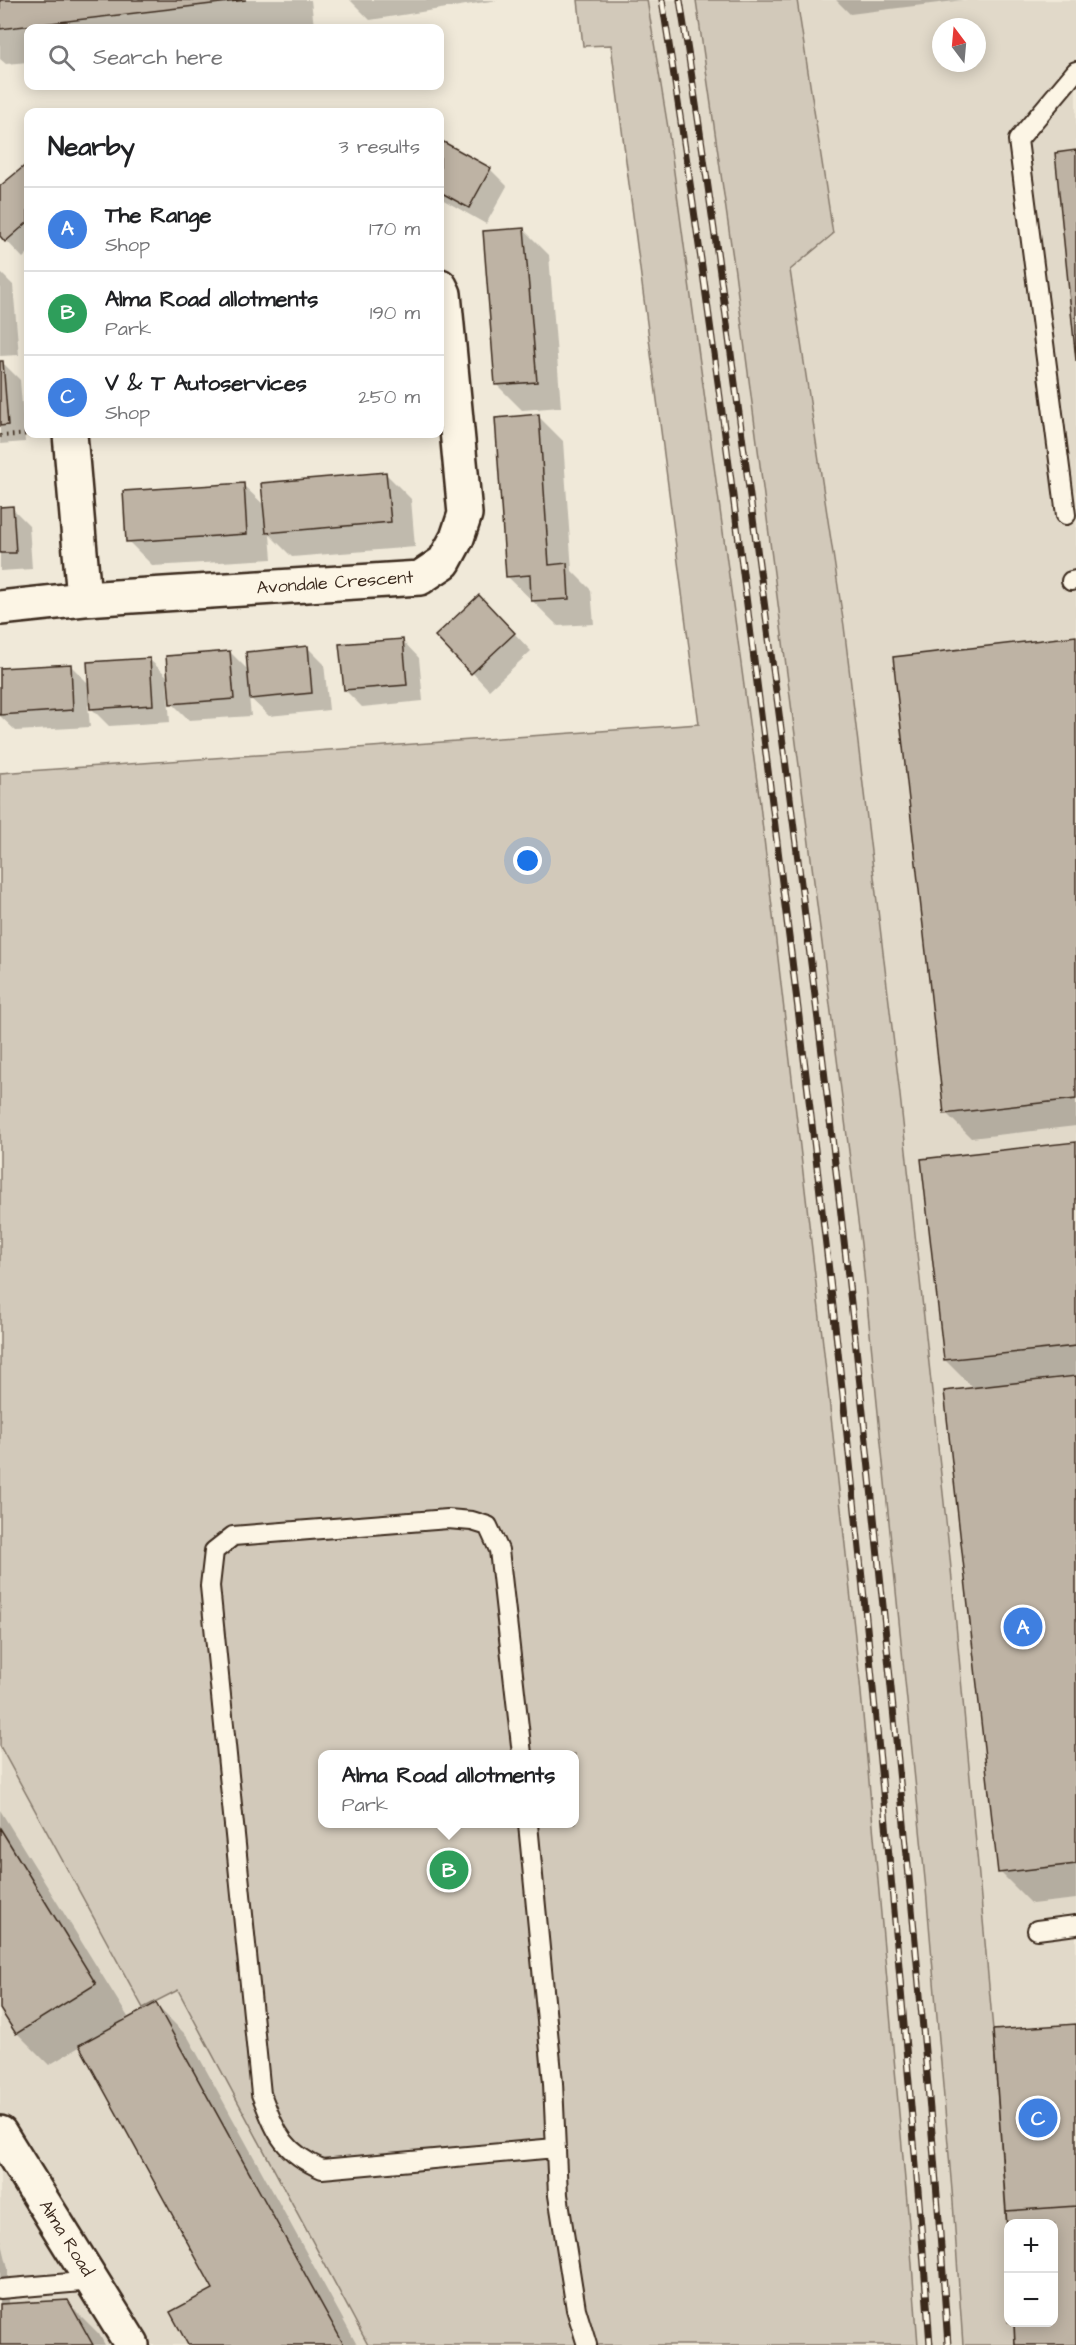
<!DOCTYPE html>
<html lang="en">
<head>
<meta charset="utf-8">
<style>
	:root { --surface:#fff; --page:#f6f6f6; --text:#202124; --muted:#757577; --line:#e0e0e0; --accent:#0b8043 }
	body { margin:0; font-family:"Architects Daughter",sans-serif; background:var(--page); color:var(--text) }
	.controls { position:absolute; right:18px; bottom:18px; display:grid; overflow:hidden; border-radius:12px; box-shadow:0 3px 15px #0003 }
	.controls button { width:54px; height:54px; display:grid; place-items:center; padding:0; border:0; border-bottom:2px solid var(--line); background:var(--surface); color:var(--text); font:30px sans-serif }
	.compass { position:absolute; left:932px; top:18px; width:54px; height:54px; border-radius:50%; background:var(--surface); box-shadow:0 3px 15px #0003; rotate:344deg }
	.you { position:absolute; left:528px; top:861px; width:21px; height:21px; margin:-15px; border:4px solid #fff; border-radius:50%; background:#1a73e8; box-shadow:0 0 0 9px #1a73e833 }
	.badge { display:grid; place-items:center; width:39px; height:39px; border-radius:50%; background:var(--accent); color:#fff; font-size:20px; font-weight:700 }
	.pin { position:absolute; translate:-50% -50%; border:3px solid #fff; box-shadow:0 2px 6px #0006 }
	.popup { position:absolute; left:318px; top:1750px; width:261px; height:78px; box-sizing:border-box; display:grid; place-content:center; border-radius:12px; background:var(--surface); filter:drop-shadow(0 2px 4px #0005); font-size:20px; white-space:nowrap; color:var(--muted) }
	.popup b { font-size:22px; color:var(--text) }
	.popup::after { content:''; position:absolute; left:50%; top:100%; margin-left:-12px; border:12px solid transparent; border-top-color:var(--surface) }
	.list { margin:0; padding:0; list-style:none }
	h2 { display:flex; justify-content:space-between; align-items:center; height:78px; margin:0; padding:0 24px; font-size:26px }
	h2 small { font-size:20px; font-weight:400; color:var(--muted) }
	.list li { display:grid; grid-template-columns:39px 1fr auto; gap:18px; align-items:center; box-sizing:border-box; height:84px; padding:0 24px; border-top:2px solid var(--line) }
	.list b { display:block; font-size:22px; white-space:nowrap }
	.list p { margin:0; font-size:20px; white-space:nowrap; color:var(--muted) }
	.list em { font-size:20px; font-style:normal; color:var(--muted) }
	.icon { flex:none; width:33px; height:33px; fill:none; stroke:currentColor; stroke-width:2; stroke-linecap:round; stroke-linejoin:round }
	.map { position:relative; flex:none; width:1076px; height:2345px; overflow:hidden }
	.search { position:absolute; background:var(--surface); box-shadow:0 3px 15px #0003; left:24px; top:24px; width:420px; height:66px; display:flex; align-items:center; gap:15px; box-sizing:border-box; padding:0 21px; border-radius:12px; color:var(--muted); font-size:22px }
	.panel { position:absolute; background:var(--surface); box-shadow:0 3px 15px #0003; left:24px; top:108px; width:420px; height:330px; border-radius:12px }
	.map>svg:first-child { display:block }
	.built { fill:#e1d9c9; fill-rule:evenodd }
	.green { fill:#d2c9ba; stroke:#867a6c; stroke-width:1.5; fill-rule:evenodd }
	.shadow { fill:#0003 }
	.building { fill:#beb3a4; stroke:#3b2a1e; stroke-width:1.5 }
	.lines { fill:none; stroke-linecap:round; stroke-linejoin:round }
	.service-casing { stroke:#3b2a1e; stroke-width:22 }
	.minor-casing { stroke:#3b2a1e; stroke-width:38 }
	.tertiary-casing { stroke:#3b2a1e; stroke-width:38 }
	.path { stroke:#3b2a1e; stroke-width:4; stroke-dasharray:1.5 4.5; stroke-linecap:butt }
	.service { stroke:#fcf5e5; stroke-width:18 }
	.minor { stroke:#fcf5e5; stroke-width:33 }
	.tertiary { stroke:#fcf5e5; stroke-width:33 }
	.rail-casing { stroke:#3b2a1e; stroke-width:7 }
	.rail { stroke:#fcf5e5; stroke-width:4.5; stroke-dasharray:14; stroke-linecap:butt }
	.labels { text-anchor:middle; stroke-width:5; stroke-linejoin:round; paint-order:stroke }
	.street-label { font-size:18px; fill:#3b2a1e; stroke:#fcf5e5 }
</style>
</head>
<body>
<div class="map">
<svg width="1076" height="2345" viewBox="0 0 1076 2345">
	<rect width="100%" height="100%" fill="#f0e9d9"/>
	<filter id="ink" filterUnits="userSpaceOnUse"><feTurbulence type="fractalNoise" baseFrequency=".0167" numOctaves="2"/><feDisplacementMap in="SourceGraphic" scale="12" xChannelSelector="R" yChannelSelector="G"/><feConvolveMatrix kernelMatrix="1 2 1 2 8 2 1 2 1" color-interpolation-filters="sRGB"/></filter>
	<g filter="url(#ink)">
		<path class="built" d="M647,0H696L735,272L861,1244L926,1889L953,2202L963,2345H918L909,2224L860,1682L822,1335L759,796L668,128Z
			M797,0H1076V2345H1015L1014,2323L1054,2322V2224H1008V2246L993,2030L950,1558L899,1086L844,626L790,270L833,234ZM941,27H977V63H941Z
			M0,1745L143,2008L178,1989L368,2345H0Z"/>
		<path class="green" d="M578,0H647L668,128L759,796L822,1335L860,1682L909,2224L918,2345H368L178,1990L143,2008L0,1746V773L699,724L611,45L583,46ZM323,1754H575V1824H323Z
			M696,0H797L833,234L790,270L844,626L899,1086L950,1558L993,2030L1008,2246V2322L1014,2323L1015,2345H963L953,2202L926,1889L861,1244L735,272Z"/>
		<path class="shadow" d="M0,0H311L314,27L28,28V62L6,64L0,59Z
			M350,0H498L370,20Z
			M836,0H963L850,14Z
			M440,142L490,169L507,186L486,224L440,198Z
			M28,165V253L23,258L0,234V188Z
			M524,230L549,255L561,407L522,410L497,385Z
			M0,272L13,285L19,355L0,356Z
			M2,362L20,380L25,442L0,444V363Z
			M538,416L563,441L572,571L591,590L594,624L558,626L507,576Z
			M385,473L411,499L415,547L292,557L270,535L272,559L153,566L128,541L243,485L265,506Z
			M12,508L29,525L32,569L0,571V509Z
			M496,614L531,651L489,690L437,636Z
			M1076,638V1126L971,1138L946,1113Z
			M402,640L419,658L423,701L362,707L345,690Z
			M307,647L324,664L329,710L269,716L249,697L251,716L189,720L172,703L170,683H167L170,722L109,726L88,705L90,727L16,731L0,716V733V669L70,665L90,685L149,659L170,679L230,652L249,671Z
			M1076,1143V1899L1032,1904L1000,1872L974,1389L945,1360Z
			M0,1810L128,2017L122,2020L123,2022L156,2005L188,2037L357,2345H190L215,2290L81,2046L49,2065L17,2033L0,2006Z
			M1076,2025V2345H1017L1054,2322V2224H1008L994,2032Z
			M0,2235L8,2268V2305L67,2302L99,2334L105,2345H0Z"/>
		<path class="building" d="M0,0H246L0,29Z
			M440,140L491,168L469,208L440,192Z
			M1076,150V361L1055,153Z
			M28,163V222L5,242L0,236V186Z
			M524,228L537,382L495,385L483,231Z
			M0,361H3L8,425L0,426Z
			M539,414L549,565L567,563L569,599L531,601L530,575L506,577L495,418Z
			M386,472L391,522L266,533L261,483Z
			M244,483L247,534L126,542L123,491Z
			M13,506L16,553H0V507Z
			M479,595L515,633L471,674L435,636Z
			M1076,636V1099L944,1114L893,657Z
			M403,639L407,685L344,690L339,644Z
			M308,646L312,693L250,699L246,652Z
			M230,651L234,699L170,704L166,656Z
			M150,658L153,705L90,709L87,662Z
			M71,664L73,710L0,715V668Z
			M1076,1142V1346L944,1360L921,1159Z
			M1076,1376V1864L998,1873L944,1391Z
			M0,1828L96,1984L16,2034L0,2009Z
			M156,2003L344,2345H188L170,2312L213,2289L79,2045Z
			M1076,2024V2206L1006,2211L993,2030Z
			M1076,2206V2345H1015L1014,2322H1054V2224H1008V2246L1006,2211Z
			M68,2300L93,2345H0V2304Z"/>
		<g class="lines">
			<defs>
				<path id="service" d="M1066,515L1018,140L1076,71
					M1071,581L1076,580
					M522,1754L499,1550L488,1526L472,1521L448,1519L233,1536L214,1551L210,1586L261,2094C276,2132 282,2152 322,2169L555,2148
					M528,1824L553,2083L558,2195L576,2309L587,2345
					M1037,1930L1076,1925
					M0,2289L93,2281"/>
				<path id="minor" d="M70,434L84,599
					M0,608L84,599L420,578L444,562L457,538L465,514L444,294L440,286"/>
				<path id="tertiary" d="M0,2133L132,2345"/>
			</defs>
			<use href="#service" class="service-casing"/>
			<use href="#minor" class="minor-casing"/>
			<use href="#tertiary" class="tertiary-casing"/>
			<path class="path" d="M0,436L33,434"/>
			<use href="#service" class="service"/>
			<use href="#minor" class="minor"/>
			<use href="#tertiary" class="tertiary"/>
			<defs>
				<path id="rail" d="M662,0C709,293 745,587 782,882C828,1239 866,1596 898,1955C909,2085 921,2215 930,2345
					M680,0C714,215 741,431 770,646C818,1003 860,1360 894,1719C914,1927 934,2136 948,2345"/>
			</defs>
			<use href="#rail" class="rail-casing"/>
			<use href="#rail" class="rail"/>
		</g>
	</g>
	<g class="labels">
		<g class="street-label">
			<text transform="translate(335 582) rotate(-4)" y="6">Avondale Crescent</text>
			<text transform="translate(67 2238) rotate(58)" y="6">Alma Road</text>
		</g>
	</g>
</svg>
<div class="controls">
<button>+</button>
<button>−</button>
</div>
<svg class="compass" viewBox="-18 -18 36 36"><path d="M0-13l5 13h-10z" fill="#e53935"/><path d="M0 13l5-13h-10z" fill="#757577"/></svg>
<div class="you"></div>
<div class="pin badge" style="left:1023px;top:1627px;background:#3f7fe0">A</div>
<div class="pin badge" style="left:449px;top:1870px;background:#2e9e5b">B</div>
<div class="popup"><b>Alma Road allotments</b>Park</div>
<div class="pin badge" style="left:1038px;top:2118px;background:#3f7fe0">C</div>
<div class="search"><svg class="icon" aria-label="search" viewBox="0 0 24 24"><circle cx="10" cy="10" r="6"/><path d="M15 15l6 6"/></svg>Search here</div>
<section class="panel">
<h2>Nearby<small>3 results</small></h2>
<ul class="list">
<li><span class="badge" style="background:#3f7fe0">A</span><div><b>The Range</b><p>Shop</p></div><em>170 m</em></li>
<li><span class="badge" style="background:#2e9e5b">B</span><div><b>Alma Road allotments</b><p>Park</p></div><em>190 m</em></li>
<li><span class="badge" style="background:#3f7fe0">C</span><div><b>V &amp; T Autoservices</b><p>Shop</p></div><em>250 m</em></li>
</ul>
</section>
</div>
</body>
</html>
